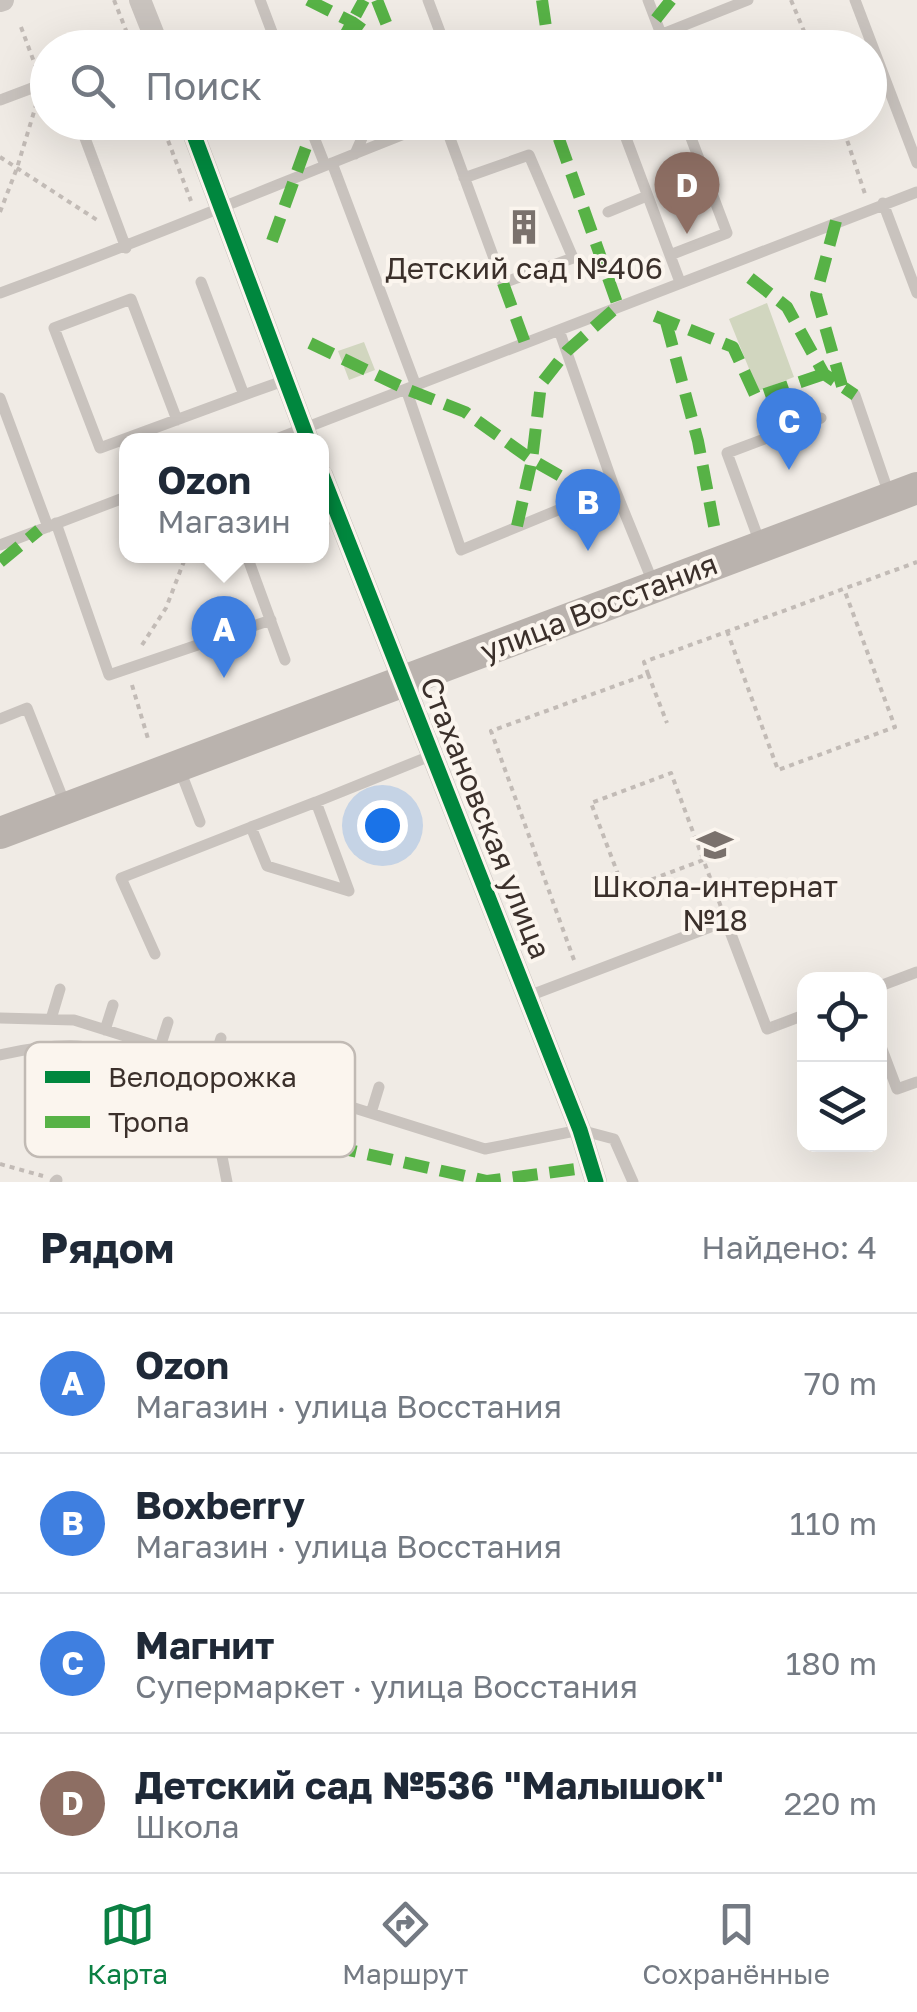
<!DOCTYPE html>
<html lang="ru">
<head>
<meta charset="utf-8">
<style>
	:root { --surface:#fff; --page:#f6f6f7; --text:#1f2937; --muted:#747a83; --line:#e0e1e3; --accent:#0b8043 }
	body { margin:0; font-family:"Golos Text",sans-serif; background:var(--page); color:var(--text) }
	.controls { position:absolute; right:30px; bottom:30px; display:grid; overflow:hidden; border-radius:20px; box-shadow:0 10px 40px #0002 }
	.controls button { width:90px; height:90px; display:grid; place-items:center; padding:0; border:0; border-bottom:2px solid var(--line); background:var(--surface); color:var(--text); font:50px sans-serif }
	.you { position:absolute; left:382px; top:825px; width:35px; height:35px; margin:-25px; border:8px solid #fff; border-radius:50%; background:#1a73e8; box-shadow:0 0 0 15px #1a73e833 }
	.badge { display:grid; place-items:center; width:65px; height:65px; border-radius:50%; background:var(--accent); color:#fff; font-size:32px; font-weight:700 }
	.pin { position:absolute; translate:-50% -82px; filter:drop-shadow(0 2px 5px #0008) }
	.pin::after { content:''; position:absolute; top:52px; width:35px; height:30px; background:inherit; clip-path:polygon(0 0,100% 0,50% 100%) }
	.popup { position:absolute; left:119px; top:433px; width:210px; height:130px; box-sizing:border-box; display:grid; place-content:center; border-radius:20px; background:var(--surface); filter:drop-shadow(0 2px 8px #0005); font-size:32px; white-space:nowrap; color:var(--muted) }
	.popup b { font-size:38px; color:var(--text) }
	.popup::after { content:''; position:absolute; left:50%; top:100%; margin-left:-20px; border:20px solid transparent; border-top-color:var(--surface) }
	.list { margin:0; padding:0; list-style:none }
	h2 { display:flex; justify-content:space-between; align-items:center; height:130px; margin:0; padding:0 40px; font-size:42px }
	h2 small { font-size:32px; font-weight:400; color:var(--muted) }
	.list li { display:grid; grid-template-columns:65px 1fr auto; gap:30px; align-items:center; box-sizing:border-box; height:140px; padding:0 40px; border-top:2px solid var(--line) }
	.list b { display:block; font-size:38px; white-space:nowrap }
	.list p { margin:0; font-size:32px; white-space:nowrap; color:var(--muted) }
	.list em { font-size:32px; font-style:normal; color:var(--muted) }
	.icon { flex:none; width:55px; height:55px; fill:none; stroke:currentColor; stroke-width:2; stroke-linecap:round; stroke-linejoin:round }
	.map { position:relative; flex:none; width:917px; height:1182px; overflow:hidden }
	.search { position:absolute; background:var(--surface); box-shadow:0 10px 40px #0002; left:30px; right:30px; top:30px; height:110px; display:flex; align-items:center; gap:25px; box-sizing:border-box; padding:0 35px; border-radius:55px; color:var(--muted); font-size:38px }
	.sheet { height:690px; background:var(--surface) }
	nav { display:flex; justify-content:space-around; align-items:center; box-sizing:border-box; height:140px; border-top:2px solid var(--line); background:var(--surface); font-size:28px; color:var(--muted) }
	nav a { display:grid; justify-items:center; gap:5px }
	nav .on { color:var(--accent) }
	.map>svg:first-child { display:block }
	.green { fill:#d1d6bf }
	.lines { fill:none; stroke-linecap:round; stroke-linejoin:round }
	.path { stroke:#c2bbb6; stroke-width:4; stroke-dasharray:5 5; stroke-linecap:butt }
	.lane { stroke:#c9c3be; stroke-width:11 }
	.street { stroke:#c9c3be; stroke-width:22 }
	.secondary { stroke:#bab3ae; stroke-width:32 }
	.quiet { stroke:#57b246; stroke-width:12; stroke-dasharray:25 12; stroke-linecap:butt }
	.cycleway-casing { stroke:#fbf5ee; stroke-width:21 }
	.cycleway { stroke:#00873e; stroke-width:15 }
	.labels { text-anchor:middle; stroke-width:8; stroke-linejoin:round; paint-order:stroke }
	.poi-label { font-size:30px; fill:#3b302b; stroke:#fbf5ee }
	.street-label { font-size:30px; fill:#3b302b; stroke:#fbf5ee }
	.key { fill:#fbf5ee; stroke:#c1bab4; stroke-width:2.5 }
	.key-label { font-size:28px; fill:#3b302b }
</style>
</head>
<body>
<div class="map">
<svg width="917" height="1182" viewBox="0 0 917 1182">
	<rect width="100%" height="100%" fill="#f0ebe5"/>
	<path class="green" d="M767,303L794,377L758,391L729,319Z
		M364,342L375,370L349,380L338,351Z"/>
	<g class="lines">
		<path class="path" d="M114,0L133,48
			M791,0L811,48
			M21,27L37,70
			M161,122L191,201
			M841,122L865,194
			M0,157L97,220
			M0,212L17,168L37,102
			M727,631L778,770L895,727L844,589
			M142,645L166,608L186,556
			M648,674L667,723
			M132,685L149,742
			M703,860L624,890L591,803L671,773L721,907
			M574,960L491,731L648,674L644,662L917,562
			M0,1164L43,1176"/>
		<path class="lane" d="M260,0L278,48
			M428,0L446,48
			M648,0L661,34
			M855,0L917,163
			M627,48L748,0
			M0,100L48,82
			M79,122L126,248
			M308,122L325,165
			M444,122L503,283L573,258L529,155L464,178
			M620,122L680,282
			M355,154L366,129L384,122
			M332,163L416,386
			M883,203L917,293
			M608,212L647,196
			M670,255L727,233L685,122
			M201,282L244,395
			M0,293C147,240 289,179 435,122
			M406,389L461,550L614,487L559,330
			M855,395L889,494
			M0,398L48,527
			M177,420L131,299L54,328L100,448L244,395L286,380
			M274,440L917,192
			M614,487L654,585
			M56,523L109,675L271,620
			M760,543L727,453L821,418
			M0,545L126,497
			M247,556L285,660
			M0,719L27,708L65,804
			M180,770L200,822
			M251,827L316,802
			M155,954L121,878L251,827L267,866L349,891L316,802L430,756
			M880,986L917,972
			M526,997L726,921L767,1029L804,1015
			M0,1018L74,1020L485,1149L580,1130L614,1139L633,1182
			M51,1019L60,989
			M105,1030L113,1005
			M880,1044L897,1089L917,1082
			M160,1047L168,1022
			M0,1055C26,1049 50,1045 77,1046C104,1048 185,1076 209,1090L227,1182
			M213,1064L221,1038
			M264,1080L272,1054
			M319,1097L326,1071
			M371,1113L379,1087
			M55,1182L57,1180"/>
		<path class="street" d="M140,0L159,48
			M0,1L3,0
			M189,122L308,440
			M322,475L580,1130L596,1182"/>
		<path class="secondary" d="M0,833L917,488"/>
		<path class="quiet" d="M308,0L352,22L389,48
			M377,0L396,48
			M542,0L549,48
			M656,19L671,0
			M338,48L364,0
			M351,122L366,129
			M425,122L427,126
			M836,221L816,295L842,386
			M272,241L315,122
			M750,278L787,307L824,374L855,395
			M503,283L525,343
			M655,316L733,347L756,397L824,374
			M666,322L698,441L715,531
			M310,343L406,389L465,412L532,460L594,495
			M517,526L532,460L541,384L567,351L618,306L553,122
			M0,562L39,530
			M221,1148L278,1144L331,1146L487,1181L591,1167"/>
		<defs>
			<path id="cycleway" d="M189,122L308,440
				M322,475L580,1130L596,1182"/>
		</defs>
		<use href="#cycleway" class="cycleway-casing"/>
		<use href="#cycleway" class="cycleway"/>
	</g>
	<defs>
		<symbol id="building-bare" viewBox="-9 -9 18 18"><path d="M-4-6H4V6H1V3H-1V6H-4ZM-2.5-4.3h1.7v1.8h-1.7ZM.8-4.3h1.7v1.8H.8ZM-2.5-1h1.7V.8h-1.7ZM.8-1h1.7V.8H.8Z" fill="#7a716c" stroke="#fbf5ee" stroke-width="2.5" paint-order="stroke"/></symbol>
		<symbol id="school-bare" viewBox="-9 -9 18 18"><path d="M0-5L7-2L0 1L-7-2ZM-4 1L0 2.5L4 1V4Q0 6-4 4Z" fill="#7a716c" stroke="#fbf5ee" stroke-width="2.5" paint-order="stroke"/></symbol>
	</defs>
	<g fill-rule="evenodd">
		<use href="#building-bare" x="499" y="202" width="50" height="50"/>
		<use href="#school-bare" x="690" y="820" width="50" height="50"/>
	</g>
	<g class="labels">
		<g class="poi-label">
			<text x="524" y="279">Детский сад №406</text>
			<text x="715" y="897">Школа-интернат<tspan x="715" dy="34">№18</tspan></text>
		</g>
		<g class="street-label">
			<text transform="translate(599 608) rotate(-21)" y="10">улица Восстания</text>
			<text transform="translate(485 818) rotate(68)" y="10">Стахановская улица</text>
		</g>
	</g>
	<rect x="25" y="1042" width="330" height="115" rx="15" class="key"/>
	<rect x="45" y="1071" width="45" height="12" fill="#00873e"/>
	<rect x="45" y="1116" width="45" height="12" fill="#57b246"/>
	<g class="key-label">
		<text x="108" y="1087">Велодорожка</text>
		<text x="108" y="1132">Тропа</text>
	</g>
</svg>
<div class="controls">
<button><svg class="icon" aria-label="locate" viewBox="0 0 24 24"><circle cx="12" cy="12" r="6"/><path d="M12 2v4M12 18v4M2 12h4M18 12h4"/></svg></button>
<button><svg class="icon" aria-label="layers" viewBox="0 0 24 24"><path d="M12 4l9 5-9 5-9-5zM3 14l9 5 9-5"/></svg></button>
</div>
<div class="you"></div>
<div class="pin badge" style="left:224px;top:678px;background:#3f7fe0">A</div>
<div class="popup"><b>Ozon</b>Магазин</div>
<div class="pin badge" style="left:588px;top:551px;background:#3f7fe0">B</div>
<div class="pin badge" style="left:789px;top:470px;background:#3f7fe0">C</div>
<div class="pin badge" style="left:687px;top:234px;background:#8d6e63">D</div>
<div class="search"><svg class="icon" aria-label="search" viewBox="0 0 24 24"><circle cx="10" cy="10" r="6"/><path d="M15 15l6 6"/></svg>Поиск</div>
</div>
<section class="sheet">
<h2>Рядом<small>Найдено: 4</small></h2>
<ul class="list">
<li><span class="badge" style="background:#3f7fe0">A</span><div><b>Ozon</b><p>Магазин · улица Восстания</p></div><em>70 m</em></li>
<li><span class="badge" style="background:#3f7fe0">B</span><div><b>Boxberry</b><p>Магазин · улица Восстания</p></div><em>110 m</em></li>
<li><span class="badge" style="background:#3f7fe0">C</span><div><b>Магнит</b><p>Супермаркет · улица Восстания</p></div><em>180 m</em></li>
<li><span class="badge" style="background:#8d6e63">D</span><div><b>Детский сад №536 &quot;Малышок&quot;</b><p>Школа</p></div><em>220 m</em></li>
</ul>
</section>
<nav>
<a class="on"><svg class="icon" aria-label="map" viewBox="0 0 24 24"><path d="M3 6l6-2 6 2 6-2v14l-6 2-6-2-6 2zM9 4v14M15 6v14"/></svg>Карта</a>
<a><svg class="icon" aria-label="directions" viewBox="0 0 24 24"><path d="M12 3l9 9-9 9-9-9zM9 14v-3h6M13 9l2 2-2 2"/></svg>Маршрут</a>
<a><svg class="icon" aria-label="saved" viewBox="0 0 24 24"><path d="M7 4h10v16l-5-4-5 4z"/></svg>Сохранённые</a>
</nav>
</body>
</html>
